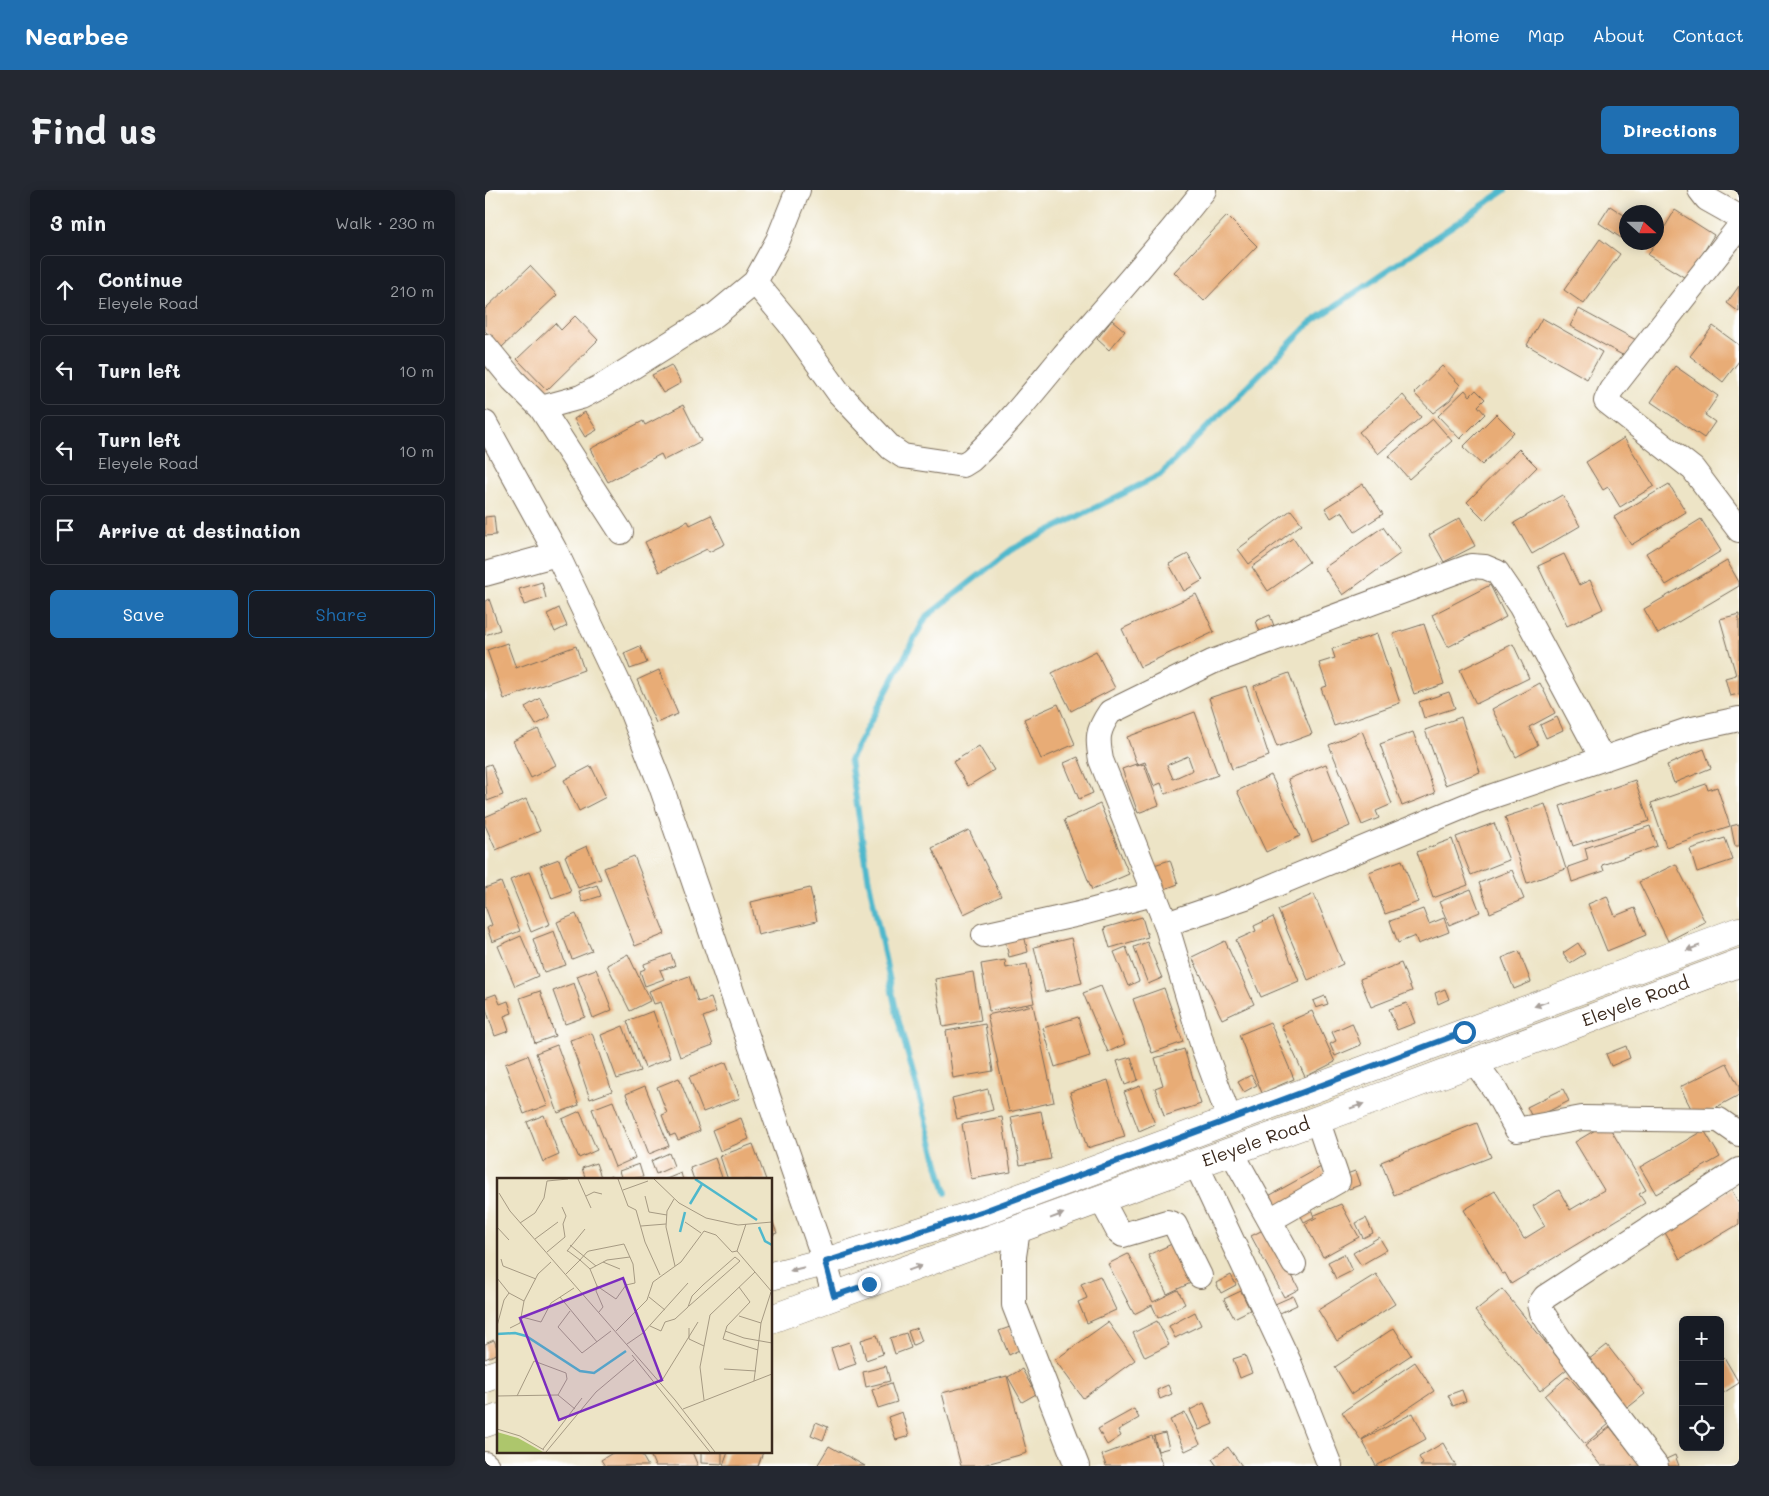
<!DOCTYPE html>
<html lang="en">
<head>
<meta charset="utf-8">
<style>
	:root { --surface:#171b24; --page:#242831; --text:#f1f3f6; --muted:#9ea1a6; --line:#363941; --accent:#1f6fb2 }
	body { margin:0; font-family:Mali,sans-serif; background:var(--page); color:var(--text) }
	.controls { position:absolute; right:15px; bottom:15px; display:grid; overflow:hidden; border-radius:8px; box-shadow:0 2px 12px #0003 }
	.controls button { width:45px; height:45px; display:grid; place-items:center; padding:0; border:0; border-bottom:1px solid var(--line); background:var(--surface); color:var(--text); font:25px sans-serif }
	.compass { position:absolute; left:1134px; top:15px; width:45px; height:45px; border-radius:50%; background:var(--surface); box-shadow:0 2px 12px #0003; rotate:111deg }
	.stop { position:absolute; width:15px; height:15px; margin:-11px; border:4px solid #1f6fb2; border-radius:50%; background:#fff }
	.stop.end { background:#1f6fb2; border-color:#fff; box-shadow:0 1px 5px #0008 }
	.list { margin:0; padding:0; list-style:none }
	h2 { display:flex; justify-content:space-between; align-items:center; height:65px; margin:0; padding:0 20px; font-size:21px }
	h2 small { font-size:16px; font-weight:400; color:var(--muted) }
	.list li { display:grid; grid-template-columns:32px 1fr auto; gap:15px; align-items:center; box-sizing:border-box; height:70px; margin:0 10px 10px; padding:0 10px; border:1px solid var(--line); border-radius:8px }
	.list b { display:block; font-size:19px; white-space:nowrap }
	.list p { margin:0; font-size:16px; white-space:nowrap; color:var(--muted) }
	.list em { font-size:16px; font-style:normal; color:var(--muted) }
	.actions { display:flex; gap:10px; padding:15px 20px }
	.actions a { flex:1; padding:11px 0; border:1px solid var(--accent); border-radius:8px; text-align:center; font-size:18px; color:var(--accent) }
	.actions .main { background:var(--accent); color:#fff }
	.icon { flex:none; width:28px; height:28px; fill:none; stroke:currentColor; stroke-width:2; stroke-linecap:round; stroke-linejoin:round }
	.map { position:relative; flex:none; width:1254px; height:1276px; overflow:hidden; border-radius:8px }
	header { display:flex; align-items:center; gap:30px; box-sizing:border-box; height:70px; padding:0 25px; background:var(--accent); color:#fff }
	header strong { font-size:24px }
	nav { display:flex; gap:28px; margin-inline-start:auto; font-size:18px }
	.intro { display:flex; align-items:center; justify-content:space-between; box-sizing:border-box; height:120px; padding:0 30px }
	h1 { margin:0; font-size:35px }
	.button { padding:12px 22px; border-radius:8px; background:var(--accent); color:#fff; font-size:18px; font-weight:700 }
	main { display:flex; gap:30px; padding:0 30px }
	aside { flex:1; background:var(--surface); border-radius:8px; box-shadow:0 2px 12px #0003 }
	.map>svg:first-child { display:block }
	.lines { fill:none; stroke-linecap:round; stroke-linejoin:round }
	.stream { stroke:#4fb8cc; stroke-width:6 }
	.building { fill:#e8ac76; fill-rule:evenodd }
	.minor-casing { stroke:#796b59; stroke-width:26 }
	.major-casing { stroke:#796b59; stroke-width:29 }
	.minor { stroke:#fff; stroke-width:24 }
	.major { stroke:#fff; stroke-width:28 }
	.oneway { fill:#a79f9a }
	.route { stroke:#1f6fb2; stroke-width:6 }
	.labels { text-anchor:middle; stroke-width:4; stroke-linejoin:round; paint-order:stroke }
	.street-label { font-size:18px; fill:#3b2a1e; stroke:#fff }
	.inset-river { fill:none; stroke:#4fb8cc; stroke-width:2.5 }
	.inset-road { fill:none; stroke:#a69a83; stroke-width:1 }
	.view { fill:#7b2cbf; fill-opacity:0.15; stroke:#7b2cbf; stroke-width:2.5 }
	.inset-edge { fill:none; stroke:#3b2a1e; stroke-width:2.5 }
</style>
</head>
<body>
<header>
<strong>Nearbee</strong>
<nav><a>Home</a><a>Map</a><a>About</a><a>Contact</a></nav>
</header>
<div class="intro"><h1>Find us</h1><a class="button">Directions</a></div>
<main>
<aside>
<h2>3 min<small>Walk · 230 m</small></h2>
<ul class="list">
<li><svg class="icon" aria-label="ahead" viewBox="0 0 24 24"><path d="M12 20V5M6 11l6-6 6 6"/></svg><div><b>Continue</b><p>Eleyele Road</p></div><em>210 m</em></li>
<li><svg class="icon" aria-label="left" viewBox="0 0 24 24"><path d="M17 20v-9H6M10 6l-5 5 5 5"/></svg><div><b>Turn left</b></div><em>10 m</em></li>
<li><svg class="icon" aria-label="left" viewBox="0 0 24 24"><path d="M17 20v-9H6M10 6l-5 5 5 5"/></svg><div><b>Turn left</b><p>Eleyele Road</p></div><em>10 m</em></li>
<li><svg class="icon" aria-label="arrive" viewBox="0 0 24 24"><path d="M6 21V4h12l-3 4 3 4H6"/></svg><div><b>Arrive at destination</b></div></li>
</ul>
<div class="actions"><a class="main">Save</a><a>Share</a></div>
</aside>
<div class="map">
<svg width="1254" height="1276" viewBox="0 0 1254 1276">
	<rect width="100%" height="100%" fill="#fff"/>
	<filter id="ink" filterUnits="userSpaceOnUse"><feTurbulence type="fractalNoise" baseFrequency=".02" numOctaves="2"/><feDisplacementMap in="SourceGraphic" scale="10" xChannelSelector="R" yChannelSelector="G"/><feConvolveMatrix kernelMatrix="1 2 1 2 8 2 1 2 1" color-interpolation-filters="sRGB"/></filter>
	<filter id="wash" filterUnits="userSpaceOnUse"><feTurbulence type="fractalNoise" baseFrequency=".0096" numOctaves="4" result="noise"/><feDisplacementMap in="SourceGraphic" scale="20" xChannelSelector="R" yChannelSelector="G"/><feGaussianBlur stdDeviation="1.12" result="paint"/><feColorMatrix in="noise" values="0 0 0 0 0 0 0 0 0 0 0 0 0 0 0 0 0 1.4 0 .05"/><feComposite in="paint" operator="in"/></filter>
	<g filter="url(#wash)">
		<rect width="100%" height="100%" fill="#ede4c6"/>
		<g class="lines">
			<path class="stream" d="M461,1003L412,825L384,692L365,570L441,427L526,360L675,285L824,134L1020,0"/>
		</g>
		<g id="blocks">
			<path class="building" d="M1125,16L1142,27V52L1114,33Z
				M1190,20L1229,45L1202,89L1163,65Z
				M742,26L772,56L719,111L689,82Z
				M1115,49L1135,64L1099,114L1079,100Z
				M45,76L72,105L16,158L0,141V119Z
				M1254,96V122L1242,113Z
				M1094,119L1151,150L1141,167L1085,136Z
				M90,126L113,150L62,200L32,169L70,133L76,140Z
				M1057,128L1117,162L1102,189L1042,155Z
				M627,130L640,141L624,160L612,149Z
				M1228,136L1254,155V171L1238,192L1205,166Z
				M186,175L196,193L178,203L167,185Z
				M957,176L975,195L965,210L948,223L929,203Z
				M1190,176L1233,206L1220,225L1230,232L1219,248L1166,212Z
				M980,200L985,206L991,200L1000,209L993,216L1000,224L975,249L953,226Z
				M918,205L936,227L893,264L874,242Z
				M198,215L216,251L179,270L176,264L123,292L105,259L158,231L160,235Z
				M100,222L112,240L100,247L89,229Z
				M1011,224L1029,242L997,275L978,257Z
				M948,229L967,251L924,289L904,266Z
				M1139,248L1169,296L1135,317L1123,297L1118,300L1101,272Z
				M1034,259L1052,277L1000,330L982,312Z
				M878,294L898,324L870,342L857,321L846,328L840,318Z
				M1184,294L1201,322L1146,355L1129,327Z
				M1077,305L1095,336L1047,364L1029,333Z
				M806,320L817,334L764,374L753,359Z
				M226,325L240,354L224,362L222,359L174,382L160,352L203,331L205,335Z
				M9,326L11,345L0,346V327Z
				M975,328L990,356L959,372L944,345Z
				M1216,329L1236,361L1181,395L1161,363Z
				M898,337L916,363L858,405L839,378Z
				M808,348L824,372L783,401L767,377Z
				M703,364L718,390L699,401L684,374Z
				M1079,364L1094,395L1105,390L1118,419L1082,436L1053,376Z
				M1242,371L1254,392V396L1173,444L1159,419Z
				M57,392L61,408L39,415L34,399Z
				M1005,395L1021,427L963,457L947,425Z
				M711,404L729,442L655,477L637,439Z
				M4,409L15,440L0,445V411Z
				M74,418L82,436L70,442L62,424Z
				M1254,424V504L1245,506L1240,488L1251,485L1235,429Z
				M785,425L789,436L775,442L771,431Z
				M939,434L959,494L929,504L908,444Z
				M892,444L915,513L849,536L836,498L842,496L834,473L850,468L847,459Z
				M22,453L31,478L91,456L99,480L19,509L2,460Z
				M1028,454L1044,488L991,514L975,480Z
				M155,456L162,473L145,479L139,463Z
				M611,461L630,498L586,521L567,483Z
				M174,480L193,524L171,533L152,490Z
				M804,483L827,544L792,557L769,496Z
				M1055,493L1070,523L1044,537L1053,555L1031,567L1007,519Z
				M761,496L784,566L747,579L724,508Z
				M964,502L970,518L939,528L934,512Z
				M55,508L65,527L51,535L40,517Z
				M573,514L590,554L556,569L539,529Z
				M710,522L733,585L680,604L676,593L669,596L660,572L652,575L642,547ZM703,566L708,580L688,589L682,575Z
				M976,527L995,582L960,595L940,540Z
				M1072,527L1078,540L1061,548L1055,535Z
				M53,539L71,575L46,588L28,551Z
				M877,541L907,614L891,621L894,628L877,635L844,555Z
				M928,542L950,603L917,616L895,554Z
				M494,556L509,580L483,596L468,572Z
				M1219,559L1226,578L1189,593L1182,575Z
				M593,567L608,603L594,609L579,573Z
				M6,574L18,605L2,611L0,576Z
				M651,574L652,576L659,574L674,615L653,623L637,579Z
				M841,574L865,636L827,652L803,589Z
				M106,576L121,607L94,621L79,590Z
				M786,585L815,646L781,662L752,601Z
				M1150,590L1164,631L1088,656L1075,616Z
				M1221,594L1223,600L1232,597L1245,636L1181,657L1166,613Z
				M41,609L55,641L11,660L0,635V627Z
				M615,614L644,684L607,700L579,630Z
				M1060,614L1081,679L1042,693L1020,627Z
				M1009,633L1024,670L986,685L971,647Z
				M1254,634V656H1250L1246,636Z
				M1165,636L1172,656L1117,675L1119,681L1087,692L1083,677L1103,670L1100,658Z
				M484,640L516,706L479,724L447,658Z
				M1240,648L1248,670L1212,682L1205,659Z
				M967,649L983,695L948,708L932,662Z
				M102,656L116,689L93,698L80,666Z
				M149,666L180,744L150,756L119,678Z
				M74,669L86,702L67,709L55,676Z
				M685,670L693,694L677,700L669,675Z
				M917,670L933,712L900,724L884,682Z
				M1191,674L1220,732L1183,751L1154,692Z
				M1027,680L1039,709L1005,723L994,693Z
				M44,682L65,734L46,742L25,690Z
				M16,692L35,741L7,752L2,738L7,735L0,716V698Z
				M112,695L116,706L97,712L94,701Z
				M325,698L332,731L273,745L266,712Z
				M986,699L995,722L964,735L954,712Z
				M829,704L858,774L823,790L793,720Z
				M1122,706L1130,726L1150,718L1161,745L1122,761L1103,714Z
				M938,719L944,734L959,728L964,742L933,754L930,746L913,753L905,731Z
				M91,724L107,761L87,769L72,732Z
				M657,727L663,747L625,758L619,738Z
				M788,727L814,791L776,807L751,750L771,741L769,736Z
				M69,741L81,775L59,782L48,749Z
				M539,745L543,762L524,767L520,750Z
				M36,746L53,786L30,796L13,756Z
				M586,748L597,793L560,802L549,757Z
				M740,751L769,814L737,829L707,767Z
				M662,752L677,788L663,794L649,757Z
				M1093,753L1100,764L1085,773L1078,763Z
				M641,757L654,791L643,796L629,762Z
				M1034,761L1046,792L1029,799L1017,768Z
				M143,764L165,811L145,821L122,775Z
				M186,764L190,776L175,780L179,789L160,796L155,781L160,779L159,774Z
				M520,770L521,778L542,774L549,813L504,821L496,774Z
				M916,773L927,801L886,817L875,789Z
				M111,779L127,820L108,828L92,786Z
				M488,782L496,830L458,837L450,789Z
				M204,786L213,812L226,808L231,822L218,827L228,855L195,867L176,812L169,814L164,801Z
				M89,793L100,827L80,834L68,801Z
				M616,796L640,854L623,862L598,803Z
				M679,798L698,852L667,863L648,809Z
				M960,799L964,809L953,814L950,803Z
				M55,801L70,846L50,853L35,808Z
				M11,804L15,814L23,811L27,823L19,826L24,841L10,846L0,816V808Z
				M840,806L843,814L831,818L828,811Z
				M922,813L930,833L912,840L904,819Z
				M548,815L569,912L524,922L502,825Z
				M168,821L185,868L160,878L142,831Z
				M827,821L850,872L820,887L796,835Z
				M593,827L605,866L570,877L558,838Z
				M785,832L809,889L777,903L754,845Z
				M867,833L876,855L850,866L845,854L851,851L847,842Z
				M500,834L508,881L468,888L461,841Z
				M138,836L155,881L132,889L116,845Z
				M107,843L127,901L105,909L85,850Z
				M72,855L94,915L73,923L51,863Z
				M1141,856L1145,868L1126,876L1121,864Z
				M699,859L716,914L679,926L670,898L678,895L670,868Z
				M43,865L62,915L39,924L20,874Z
				M646,867L653,890L640,895L632,871Z
				M241,872L255,908L218,922L204,887Z
				M1242,873L1254,897V905L1211,928L1195,897Z
				M766,885L772,895L759,902L753,892Z
				M194,888L215,941L193,950L190,944L185,946L177,925L182,923L172,897Z
				M623,890L640,947L602,958L585,902Z
				M160,896L184,956L164,964L141,904Z
				M655,896L670,934L654,941L639,902Z
				M503,899L508,920L472,929L467,908Z
				M1078,899L1084,911L1048,929L1042,917Z
				M128,911L150,968L130,977L107,919Z
				M95,921L112,960L94,968L77,929Z
				M556,921L566,969L535,975L526,927Z
				M59,925L74,965L58,972L42,932Z
				M517,927L526,982L486,989L477,934Z
				M256,928L264,949L235,961L227,940Z
				M992,933L1006,967L909,1005L896,972Z
				M1122,933L1161,1000L1154,1004L1160,1013L1026,1094L1020,1083L1017,1084L979,1020L1010,1001L1039,1049L1060,1036L1048,1016L1074,1000L1085,1020L1119,1000L1090,952Z
				M1219,940L1235,967L1171,1004L1155,977Z
				M268,954L281,990H243L235,966Z
				M184,963L189,976L171,984L166,971Z
				M230,968L238,990H209L205,978Z
				M111,973L117,990L126,986L127,990H93L100,987L97,978Z
				M154,974L158,987L137,990L134,981Z
				M836,977L845,992L789,1024L780,1008Z
				M870,981L875,995L864,999L859,985Z
				M196,983L198,990H179Z
				M1246,999L1254,1013V1034L1195,1069L1178,1039Z
				M856,1014L874,1047L838,1067L820,1034L832,1027L830,1025Z
				M826,1019L829,1027L819,1032L815,1024Z
				M286,1028L292,1043L286,1045Z
				M881,1028L888,1043L878,1048L871,1033Z
				M782,1038L814,1099L799,1107L766,1046Z
				M894,1047L902,1060L876,1075L868,1063Z
				M691,1052L710,1091L682,1104L663,1065Z
				M643,1064L668,1112L693,1100L700,1114L673,1128L667,1115L649,1124L623,1074Z
				M859,1064L867,1081L851,1089L843,1072Z
				M891,1084L910,1114L852,1151L833,1120Z
				M746,1085L751,1095L736,1103L731,1093Z
				M615,1086L631,1120L602,1133L593,1112L602,1108L596,1094Z
				M1017,1099L1082,1179L1055,1201L990,1121Z
				M756,1101L765,1120L749,1128L739,1109Z
				M808,1106L812,1115L795,1123L790,1114Z
				M710,1122L716,1135L690,1148L684,1136Z
				M672,1131L684,1155L660,1167L648,1143Z
				M623,1132L650,1170L598,1208L570,1170Z
				M525,1137L534,1160L524,1165L514,1141Z
				M432,1138L437,1151L428,1155L423,1141Z
				M909,1138L926,1165L867,1204L850,1177Z
				M421,1143L426,1158L410,1164L405,1148Z
				M392,1145L398,1164L381,1170L376,1150Z
				M9,1150L14,1163L0,1169V1154Z
				M364,1152L371,1174L353,1180L346,1158Z
				M1122,1155L1160,1204L1136,1223L1098,1174Z
				M760,1165L767,1183L755,1188L748,1169Z
				M1239,1167L1254,1193L1235,1205V1169Z
				M930,1172L949,1201L876,1250L857,1222Z
				M401,1176L405,1191L381,1197L378,1182Z
				M537,1179L551,1204L537,1212L523,1187Z
				M522,1186L542,1263L494,1276H476L457,1203Z
				M1083,1186L1124,1234L1100,1254L1060,1206Z
				M406,1193L412,1212L393,1218L387,1200Z
				M683,1195L687,1204L675,1209L672,1200Z
				M977,1200L981,1211L968,1216L963,1205Z
				M719,1213L728,1234L714,1240L705,1220Z
				M649,1219L654,1228L633,1240L636,1246L622,1255L613,1239Z
				M417,1222L424,1246L411,1250L403,1227Z
				M700,1223L715,1254L700,1261L685,1230Z
				M928,1223L941,1249L891,1276L877,1250Z
				M331,1232L343,1237L338,1250L326,1245Z
				M1125,1237L1156,1276H1116L1100,1256Z
				M680,1243L684,1258L673,1261L669,1246Z
				M667,1246L678,1276H621L617,1265Z
				M958,1253L971,1276H935L938,1274L934,1267Z
				M344,1256L380,1276H332Z
				M743,1257L757,1276H732L727,1269Z
				M129,1262H155L163,1276H120L116,1270Z
				M164,1262H207L213,1276H170Z
				M216,1262H237V1274L216,1273Z
				M243,1262H278L273,1276H238Z
				M1190,1265L1194,1276H1182L1179,1270Z"/>
		</g>
	</g>
	<g filter="url(#ink)">
		<use href="#blocks" fill-opacity="0" stroke="#796b59" stroke-width="1"/>
		<g class="lines">
			<defs>
				<path id="minor" d="M1215,0L1222,9L1254,27
					M1254,37L1126,200L1121,211L1208,279L1254,340
					M270,92L304,133L354,203L406,258L418,266L478,275L486,270C520,238 549,201 579,165C627,111 674,57 719,0
					M0,156L28,190L56,218L136,342
					M56,218L96,207L119,195L230,125L270,92L293,50L313,0
					M0,233L72,364L143,513L176,596L340,1072L349,1105
					M0,384L72,364
					M681,734L761,707L990,612L1203,540L1254,529
					M499,745L594,724L668,704
					M989,871L1010,900L1032,940L1097,928L1234,930L1254,944
					M744,928L718,857L681,734L616,570C612,548 612,541 625,522L727,472L986,376L1000,377L1012,382L1036,417L1117,568
					M746,961L809,1074
					M711,974L804,1172L845,1276
					M616,1009L633,1041L638,1045L682,1032L690,1035L715,1086
					M785,1030L853,991L832,929
					M533,1040L529,1066V1115L592,1276
					M0,1274L2,1276
					M1171,1276L1075,1150L1057,1122L1055,1114L1060,1107L1254,980"/>
				<g id="major">
					<path d="M286,1086L340,1072L499,1021L1254,741"/>
					<path id="s1" d="M286,1129L890,909L1254,773"/>
					<path d="M0,1188L14,1183"/>
					<path d="M0,1233L14,1228"/>
				</g>
			</defs>
			<use href="#minor" class="minor-casing"/>
			<use href="#major" class="major-casing"/>
			<use href="#minor" class="minor"/>
			<use href="#major" class="major"/>
		</g>
		<defs><path id="oneway-solid" d="M-6-.8H1V-3.2L6.5 0L1 3.2V.8H-6Z" transform="scale(1.25)"/></defs>
		<g class="oneway">
			<use href="#oneway-solid" transform="translate(1208 758) rotate(159)"/>
			<use href="#oneway-solid" transform="translate(1056 814) rotate(160)"/>
			<use href="#oneway-solid" transform="translate(872 916) rotate(-19)"/>
			<use href="#oneway-solid" transform="translate(572 1026) rotate(-21)"/>
			<use href="#oneway-solid" transform="translate(430 1078) rotate(-20)"/>
			<use href="#oneway-solid" transform="translate(312 1079) rotate(166)"/>
		</g>
	</g>
	<g class="lines" filter="url(#ink)">
		<path class="route" d="M384,1094L349,1106L340,1072L499,1021L979,842"/>
	</g>
	<g class="labels">
		<g class="street-label">
			<text dy="6" stroke="none"><textPath href="#s1" startOffset="921">Eleyele Road</textPath></text>
			<text dy="6" stroke="none"><textPath href="#s1" startOffset="516">Eleyele Road</textPath></text>
		</g>
	</g>
	<g transform="translate(12 988)">
		<rect width="275" height="275" fill="#ede4c6"/>
		<path d="M0,254L21,260L46,274H0Z" fill="#adc66c"/>
		<path class="inset-river" d="M198,1L260,42M193,26L205,6M262,49L268,63L275,67M183,54L188,34M0,156L18,155L29,158L83,193L97,195L129,173"/>
		<path class="inset-road" d="M81,1L94,30M121,1L131,28L139,32L148,64L163,97M157,1L182,25L209,40L241,47L275,44M126,12L151,3M2,15L13,33L178,222L218,274M89,18L97,14L105,16M148,18L152,34L170,37M177,21L170,33L169,49L178,88M188,44L204,55M23,45L38,35L47,20L50,3L71,1M144,48L169,46M0,49L12,62M38,61L61,44M73,67L99,88M240,73L249,46M50,74L68,59L66,46L69,38L65,29M4,81L6,88L39,101M106,84L123,91M93,91L110,82L133,79M69,96L83,82L90,74L92,73L127,66L136,86L138,105L129,107L119,121L100,108L93,91L83,82L71,73H70L88,51M0,100L12,115L27,123M100,108L99,113L106,129L102,134M242,109L253,124L230,148L226,161L261,172M63,119L100,164M152,119L168,132M192,128L243,83M73,133L61,149L85,175L114,153M242,138L264,145M25,139L44,144L54,125L77,110M0,148L7,122L12,115M153,148L164,153L168,144L178,141L191,129L195,118L206,107L238,79L243,83M13,150L23,145L27,123L41,96L54,84M192,150V161L207,168M119,153L150,122L156,104L184,84L207,53L219,57L235,74L240,73L275,114M228,153L247,160L275,165M130,166L146,155L191,105M135,177L213,274M227,191L259,193M257,203L264,145L274,114M164,204L201,144M0,218L61,217L78,231M20,218L37,183L69,195L70,201L61,217M207,222L203,189L213,137L258,94M186,231L275,196M0,251L23,258L47,272M46,271L85,220M49,274L99,214L137,182"/>
		<path class="view" d="M126,100L165,202L62,242L23,140Z"/>
		<rect width="275" height="275" class="inset-edge"/>
	</g>
</svg>
<div class="controls">
<button>+</button>
<button>−</button>
<button><svg class="icon" aria-label="locate" viewBox="0 0 24 24"><circle cx="12" cy="12" r="6"/><path d="M12 2v4M12 18v4M2 12h4M18 12h4"/></svg></button>
</div>
<svg class="compass" viewBox="-18 -18 36 36"><path d="M0-13l5 13h-10z" fill="#e53935"/><path d="M0 13l5-13h-10z" fill="#9ea1a6"/></svg>
<div class="stop" style="left:979px;top:842px"></div>
<div class="stop end" style="left:384px;top:1094px"></div>
</div>
</main>
</body>
</html>
